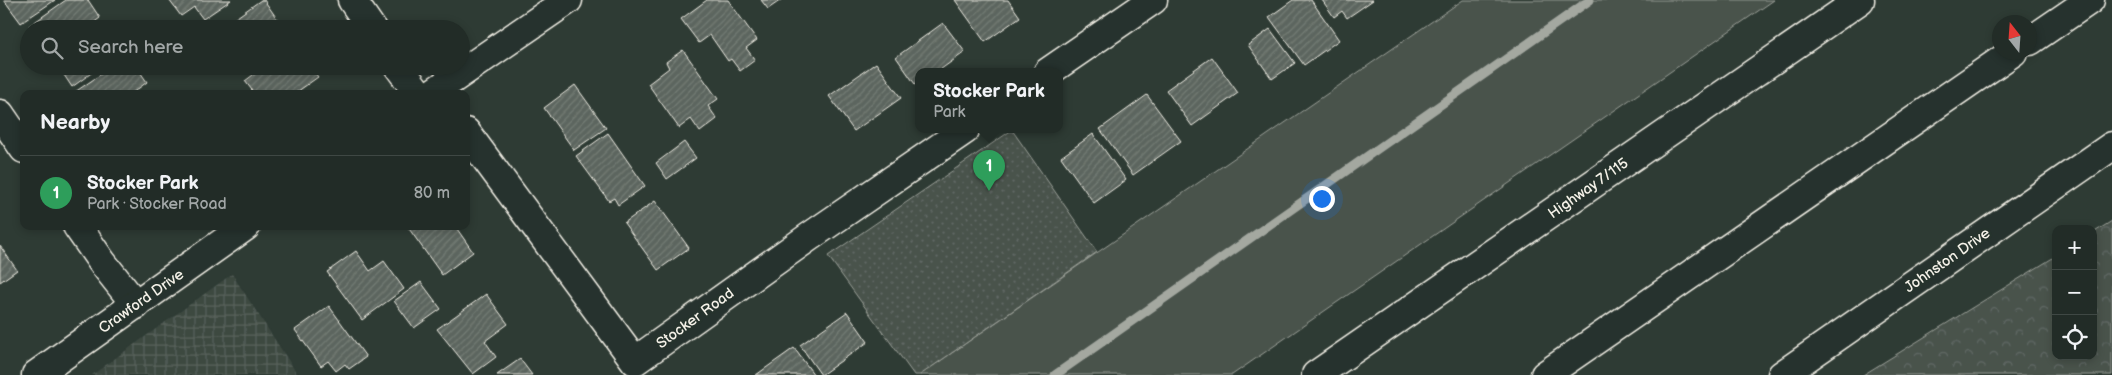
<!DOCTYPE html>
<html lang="en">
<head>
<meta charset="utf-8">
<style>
	:root { --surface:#222c27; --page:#2e3833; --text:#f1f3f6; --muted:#a2a7a7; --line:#3f4844; --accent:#1a73e8 }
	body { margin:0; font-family:"Balsamiq Sans",sans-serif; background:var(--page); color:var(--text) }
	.controls { position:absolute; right:15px; bottom:15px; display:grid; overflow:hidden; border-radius:10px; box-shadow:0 2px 8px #0003 }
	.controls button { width:45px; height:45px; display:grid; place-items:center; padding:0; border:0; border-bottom:1px solid var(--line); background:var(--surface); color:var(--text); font:25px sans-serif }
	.compass { position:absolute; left:1992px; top:15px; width:45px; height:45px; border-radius:50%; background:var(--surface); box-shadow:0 2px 8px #0003; rotate:343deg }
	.you { position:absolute; left:1321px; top:198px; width:18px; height:18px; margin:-12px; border:4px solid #fff; border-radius:50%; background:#1a73e8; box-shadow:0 0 0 8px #1a73e833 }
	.badge { display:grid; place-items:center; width:32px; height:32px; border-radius:50%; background:var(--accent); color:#fff; font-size:16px; font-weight:700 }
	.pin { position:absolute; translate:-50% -41px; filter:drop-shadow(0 1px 2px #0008) }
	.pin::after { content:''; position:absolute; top:26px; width:18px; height:15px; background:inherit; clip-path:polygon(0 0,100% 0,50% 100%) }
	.popup { position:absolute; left:915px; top:68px; width:148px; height:65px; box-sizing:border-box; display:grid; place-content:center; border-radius:10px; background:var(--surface); filter:drop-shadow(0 1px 4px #0005); font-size:16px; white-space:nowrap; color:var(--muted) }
	.popup b { font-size:19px; color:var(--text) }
	.popup::after { content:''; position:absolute; left:50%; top:100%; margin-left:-10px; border:10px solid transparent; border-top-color:var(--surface) }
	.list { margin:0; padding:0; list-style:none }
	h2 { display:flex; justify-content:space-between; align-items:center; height:65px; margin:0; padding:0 20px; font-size:21px }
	h2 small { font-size:16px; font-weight:400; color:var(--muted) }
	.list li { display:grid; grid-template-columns:32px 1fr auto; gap:15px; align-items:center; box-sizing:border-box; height:75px; padding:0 20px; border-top:1px solid var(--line) }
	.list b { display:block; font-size:19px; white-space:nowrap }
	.list p { margin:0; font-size:16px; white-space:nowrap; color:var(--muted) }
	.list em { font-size:16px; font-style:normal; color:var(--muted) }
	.icon { flex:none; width:28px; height:28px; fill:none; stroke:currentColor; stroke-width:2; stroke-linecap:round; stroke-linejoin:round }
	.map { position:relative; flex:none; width:2112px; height:375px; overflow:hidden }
	.search { position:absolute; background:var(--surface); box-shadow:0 2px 8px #0003; left:20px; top:20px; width:450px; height:55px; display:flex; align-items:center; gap:12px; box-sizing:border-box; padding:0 18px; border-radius:28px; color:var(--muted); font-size:19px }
	.panel { position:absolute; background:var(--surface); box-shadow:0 2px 8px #0003; left:20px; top:90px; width:450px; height:140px; border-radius:10px }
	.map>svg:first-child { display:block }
	.industrial { fill:url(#industrial-grid) }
	.grass { fill:#48524c; stroke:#9ea29a }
	.forest { fill:url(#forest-crowns); stroke:#9ea29a }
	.park { fill:url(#park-dots); stroke:#9ea29a }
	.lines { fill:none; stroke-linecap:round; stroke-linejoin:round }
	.stream { stroke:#a4a8a0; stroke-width:9 }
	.building { fill:url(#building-hatch); stroke:#f4f1e8 }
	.street-casing { stroke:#f4f1e8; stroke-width:31 }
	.secondary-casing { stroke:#f4f1e8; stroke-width:31 }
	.highway-casing { stroke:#f4f1e8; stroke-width:31 }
	.street { stroke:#26332d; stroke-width:28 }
	.secondary { stroke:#26332d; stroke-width:28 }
	.highway { stroke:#26332d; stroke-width:28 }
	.labels { text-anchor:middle; stroke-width:5; stroke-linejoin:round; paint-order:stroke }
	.street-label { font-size:15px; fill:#f4f1e8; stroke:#26332d }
</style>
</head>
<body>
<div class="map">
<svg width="2112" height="375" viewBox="0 0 2112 375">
	<defs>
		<pattern id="industrial-grid" width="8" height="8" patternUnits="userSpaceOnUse" patternTransform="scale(1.25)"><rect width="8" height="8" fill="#3c4841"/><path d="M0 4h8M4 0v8" fill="none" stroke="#59635c"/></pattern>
		<pattern id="forest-crowns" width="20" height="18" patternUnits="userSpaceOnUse" patternTransform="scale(1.25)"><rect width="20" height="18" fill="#48524c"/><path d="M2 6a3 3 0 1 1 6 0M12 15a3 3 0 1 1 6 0" fill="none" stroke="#636b66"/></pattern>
		<pattern id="park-dots" width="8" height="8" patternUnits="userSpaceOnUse" patternTransform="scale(1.25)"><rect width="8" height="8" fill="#48524c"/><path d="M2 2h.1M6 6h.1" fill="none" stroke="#636b66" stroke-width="1.8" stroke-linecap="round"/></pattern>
		<pattern id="building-hatch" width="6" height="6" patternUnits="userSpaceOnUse" patternTransform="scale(1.25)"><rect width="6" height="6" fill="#5c655e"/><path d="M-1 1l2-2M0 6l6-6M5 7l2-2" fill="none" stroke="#747c75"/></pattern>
	</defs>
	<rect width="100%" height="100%" fill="#2e3b34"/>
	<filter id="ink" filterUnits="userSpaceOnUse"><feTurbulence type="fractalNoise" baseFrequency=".02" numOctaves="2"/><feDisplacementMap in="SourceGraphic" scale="10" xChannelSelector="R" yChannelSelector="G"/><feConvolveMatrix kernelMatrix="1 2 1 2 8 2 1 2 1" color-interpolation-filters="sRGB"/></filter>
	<g filter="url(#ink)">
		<path class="industrial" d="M232,274L298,375H92Z"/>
		<path class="grass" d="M1463,0H1774L1232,375H920Z"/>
		<path class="forest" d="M2112,221V375H1863L2056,256V356H2093V233Z"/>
		<path class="park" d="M1012,130L1097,252L920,375H914L828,256Z"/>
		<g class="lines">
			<path class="stream" d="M1055,375L1590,0"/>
		</g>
		<path class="building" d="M4,0H55L21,23Z
			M66,0H88L100,18L85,29H31L29,26Z
			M169,0H231L203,19L194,7L181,16Z
			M261,0H264L282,26L279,29H220Z
			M707,0H728L757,40L746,48L755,60L740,71L731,59L728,61L710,35L699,43L681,19Z
			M761,0H781L768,9Z
			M955,0H1008L1020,17L985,42Z
			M1293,0H1311L1339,40L1304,65L1269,17Z
			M1322,0H1373L1347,18L1342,11L1334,17Z
			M943,23L965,52L937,72H919V85L917,87L896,57Z
			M1270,29L1295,63L1272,79L1248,45Z
			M683,50L718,99L708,106L717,119L700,132L691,119L679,128L648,84L669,68L666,62Z
			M1212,57L1238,93L1192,126L1166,90Z
			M876,63L901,98L854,131L829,96Z
			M58,66H101L72,87Z
			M113,66H136L147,82L131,94H76L75,92Z
			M265,66H310L318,77L294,94H255L245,81Z
			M575,85L606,128L574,150L544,108Z
			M1147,95L1181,141L1133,175L1100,129Z
			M608,133L645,186L618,205L614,198L609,201L576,156Z
			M1093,134L1126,180L1094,203L1061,157Z
			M684,142L696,158L667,179L656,163Z
			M655,201L689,248L658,270L624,223Z
			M407,226H455L473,252L442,275Z
			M0,246L17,270L0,282Z
			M356,251L370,271L384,261L404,289L362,320L327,272Z
			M421,282L441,309L414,328L394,301Z
			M486,294L508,324L485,341L496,357L473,374L437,329Z
			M329,306L366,357L349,369L345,364L336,371L328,361L321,366L295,330Z
			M847,312L868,342L821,375L800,345Z
			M794,348L814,375H756Z
			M520,359L532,375H497Z"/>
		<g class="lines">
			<defs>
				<path id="street" d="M352,0L372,29
					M398,66L419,94
					M1048,72L1153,0
					M0,114L24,149
					M466,132L635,361L809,237L965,130
					M77,226L102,262L136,305"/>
				<path id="secondary" d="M431,94L568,0
					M36,375L246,226
					M1782,375L2112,146"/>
				<path id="highway" d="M2030,41L2090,0
					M1316,375L1860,0
					M1545,375L2013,52"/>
			</defs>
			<use href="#street" class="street-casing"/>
			<use href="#secondary" class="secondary-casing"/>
			<use href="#highway" class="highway-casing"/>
			<use href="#street" class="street"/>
			<use href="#secondary" class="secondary"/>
			<use href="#highway" class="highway"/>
		</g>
	</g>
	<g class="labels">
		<g class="street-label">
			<text transform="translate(1588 188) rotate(-35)" y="5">Highway 7/115</text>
			<text transform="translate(1947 260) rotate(-35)" y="5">Johnston Drive</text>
			<text transform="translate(141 301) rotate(-35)" y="5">Crawford Drive</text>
			<text transform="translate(695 318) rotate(-36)" y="5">Stocker Road</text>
		</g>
	</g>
</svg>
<div class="controls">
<button>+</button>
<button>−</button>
<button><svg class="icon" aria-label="locate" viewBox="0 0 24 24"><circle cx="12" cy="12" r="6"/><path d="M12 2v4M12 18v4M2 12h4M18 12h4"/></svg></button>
</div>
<svg class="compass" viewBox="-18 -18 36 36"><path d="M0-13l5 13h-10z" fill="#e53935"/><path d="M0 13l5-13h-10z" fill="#a2a7a7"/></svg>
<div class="you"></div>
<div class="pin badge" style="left:989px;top:191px;background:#2e9e5b">1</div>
<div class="popup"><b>Stocker Park</b>Park</div>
<div class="search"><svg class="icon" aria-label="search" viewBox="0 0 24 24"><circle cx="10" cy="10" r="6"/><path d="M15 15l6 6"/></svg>Search here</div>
<section class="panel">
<h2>Nearby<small></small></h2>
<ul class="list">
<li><span class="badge" style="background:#2e9e5b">1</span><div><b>Stocker Park</b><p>Park · Stocker Road</p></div><em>80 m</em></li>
</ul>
</section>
</div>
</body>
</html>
